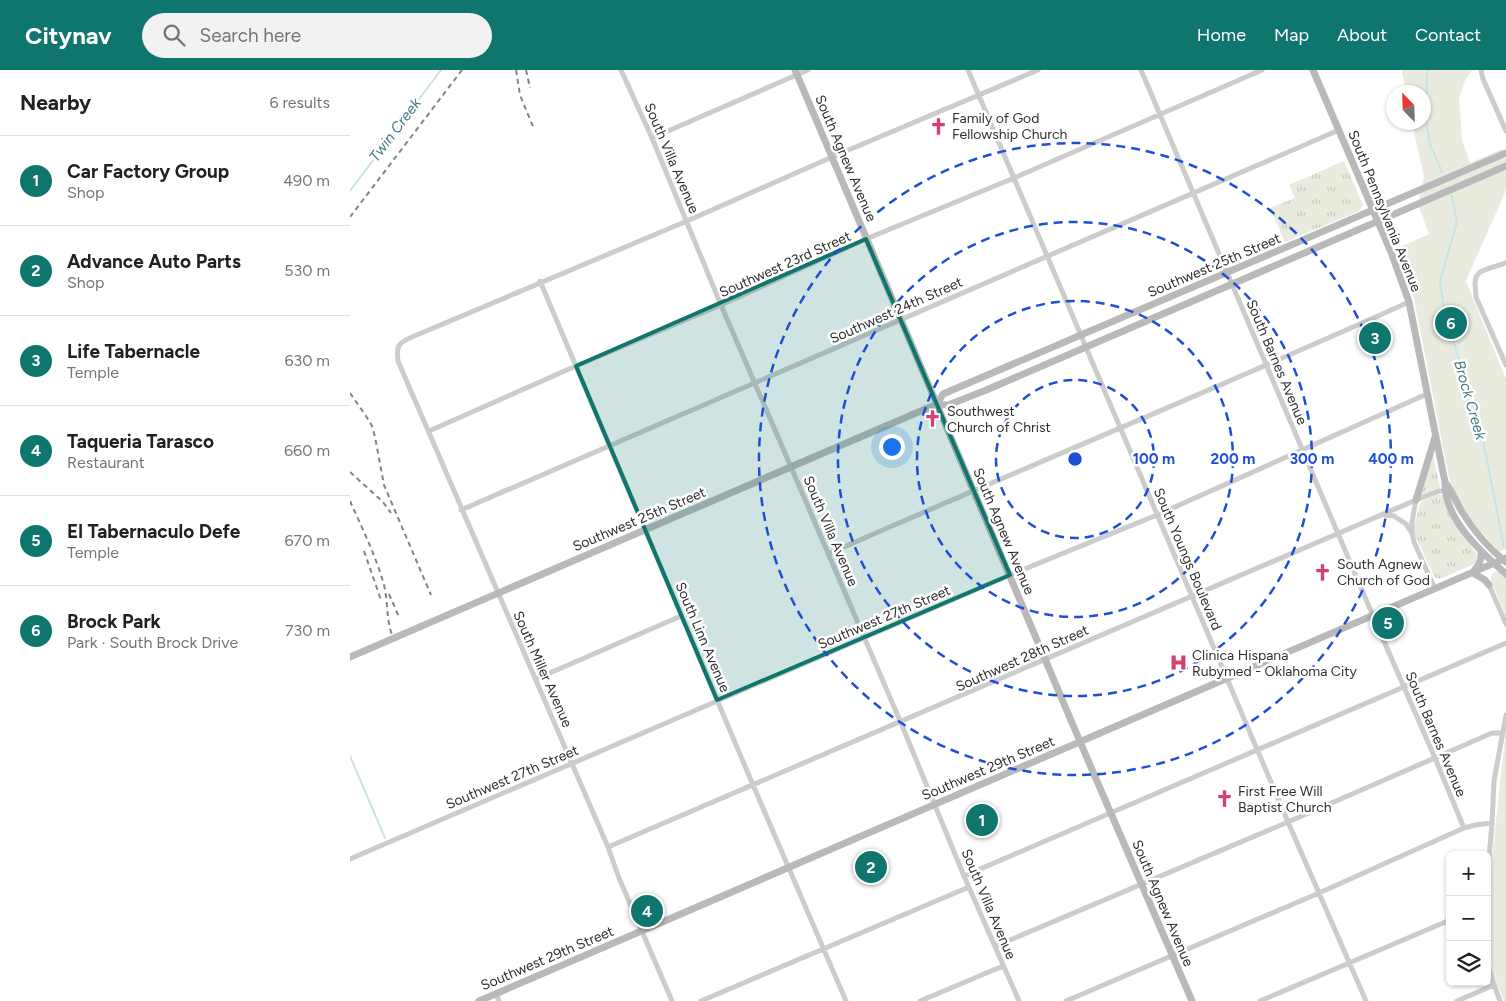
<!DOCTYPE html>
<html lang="en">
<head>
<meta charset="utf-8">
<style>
	:root { --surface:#fff; --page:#f2f2f2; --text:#202124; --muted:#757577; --line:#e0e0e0; --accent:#0f766e }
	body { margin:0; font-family:Figtree,sans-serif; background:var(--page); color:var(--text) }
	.controls { position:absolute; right:15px; bottom:15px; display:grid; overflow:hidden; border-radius:8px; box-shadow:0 1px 4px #0004 }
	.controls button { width:45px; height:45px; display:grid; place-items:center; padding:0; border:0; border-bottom:1px solid var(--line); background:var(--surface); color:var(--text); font:25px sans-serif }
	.compass { position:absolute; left:1036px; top:15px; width:45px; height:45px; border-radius:50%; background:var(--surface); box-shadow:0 1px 4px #0004; rotate:337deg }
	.you { position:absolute; left:541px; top:376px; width:18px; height:18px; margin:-12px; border:4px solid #fff; border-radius:50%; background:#1a73e8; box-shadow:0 0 0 8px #1a73e833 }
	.badge { display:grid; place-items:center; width:32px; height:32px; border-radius:50%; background:var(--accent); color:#fff; font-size:16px; font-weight:700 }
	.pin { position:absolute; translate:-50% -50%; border:2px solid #fff; box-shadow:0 1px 5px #0006 }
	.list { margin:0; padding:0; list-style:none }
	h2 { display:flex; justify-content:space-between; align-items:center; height:65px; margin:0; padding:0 20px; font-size:21px }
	h2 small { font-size:16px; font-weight:400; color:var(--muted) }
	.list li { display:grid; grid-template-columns:32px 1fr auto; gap:15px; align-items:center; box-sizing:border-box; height:90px; padding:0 20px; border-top:1px solid var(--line) }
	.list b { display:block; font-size:19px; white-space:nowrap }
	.list p { margin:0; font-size:16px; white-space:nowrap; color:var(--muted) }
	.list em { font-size:16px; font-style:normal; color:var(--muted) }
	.icon { flex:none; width:28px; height:28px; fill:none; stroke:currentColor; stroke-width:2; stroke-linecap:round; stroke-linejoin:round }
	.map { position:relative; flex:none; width:1156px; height:931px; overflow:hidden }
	header { display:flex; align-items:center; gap:30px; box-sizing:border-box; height:70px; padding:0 25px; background:var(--accent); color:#fff }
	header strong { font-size:24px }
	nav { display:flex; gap:28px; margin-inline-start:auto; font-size:18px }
	.search { width:350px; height:45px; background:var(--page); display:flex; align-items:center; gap:12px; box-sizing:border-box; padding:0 18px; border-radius:28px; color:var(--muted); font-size:19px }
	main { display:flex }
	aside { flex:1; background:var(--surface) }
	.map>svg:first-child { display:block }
	.grass { fill:url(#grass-tufts) }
	.park { fill:#e8ebde }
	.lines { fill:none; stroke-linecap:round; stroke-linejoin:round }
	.stream { stroke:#c9e3e7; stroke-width:2 }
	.street { stroke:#ccc; stroke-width:5 }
	.secondary { stroke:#b9b9b9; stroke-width:7 }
	.rail { stroke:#848484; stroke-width:2; stroke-dasharray:5 4; stroke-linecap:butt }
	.marked { fill:#0f766e; fill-opacity:0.2; stroke:#0f766e; stroke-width:4; stroke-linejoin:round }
	.ring { fill:none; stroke:#1d4ed8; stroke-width:2.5; stroke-dasharray:9 6 }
	.labels { text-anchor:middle; stroke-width:5; stroke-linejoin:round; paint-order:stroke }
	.poi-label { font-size:14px; fill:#2f2f2f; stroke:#fff; text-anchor:start }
	.street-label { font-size:14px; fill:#2f2f2f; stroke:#fff }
	.water-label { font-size:15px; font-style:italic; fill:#407a85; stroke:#fff }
	.centre { fill:#1d4ed8; stroke:#fff; stroke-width:2.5 }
	.ring-label { font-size:15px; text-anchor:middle; font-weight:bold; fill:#1d4ed8; stroke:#fff; stroke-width:5; stroke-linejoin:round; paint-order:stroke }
</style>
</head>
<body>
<header>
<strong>Citynav</strong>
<div class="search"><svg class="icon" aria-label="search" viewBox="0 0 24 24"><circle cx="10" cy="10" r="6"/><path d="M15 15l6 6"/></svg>Search here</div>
<nav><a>Home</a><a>Map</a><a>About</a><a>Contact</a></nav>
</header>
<main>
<aside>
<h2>Nearby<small>6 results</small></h2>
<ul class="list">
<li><span class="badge">1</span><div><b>Car Factory Group</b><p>Shop</p></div><em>490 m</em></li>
<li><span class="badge">2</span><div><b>Advance Auto Parts</b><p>Shop</p></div><em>530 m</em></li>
<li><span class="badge">3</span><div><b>Life Tabernacle</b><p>Temple</p></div><em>630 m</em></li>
<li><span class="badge">4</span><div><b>Taqueria Tarasco</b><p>Restaurant</p></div><em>660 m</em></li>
<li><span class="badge">5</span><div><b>El Tabernaculo Defe</b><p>Temple</p></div><em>670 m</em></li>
<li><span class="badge">6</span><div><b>Brock Park</b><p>Park · South Brock Drive</p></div><em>730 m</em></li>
</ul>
</aside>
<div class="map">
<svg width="1156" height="931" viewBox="0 0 1156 931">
	<defs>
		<pattern id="grass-tufts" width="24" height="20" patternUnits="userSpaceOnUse" patternTransform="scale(1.25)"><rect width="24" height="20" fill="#e8ebde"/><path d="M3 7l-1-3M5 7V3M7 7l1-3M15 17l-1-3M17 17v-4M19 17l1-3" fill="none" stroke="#c7cabf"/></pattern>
	</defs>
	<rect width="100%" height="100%" fill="#fff"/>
	<path class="grass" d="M994,91L1013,135L1009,141L935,172L920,138L945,128L939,115Z
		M1082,381L1090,417L1089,419L1069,427Z
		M1088,424L1094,426L1116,469L1127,484L1126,492L1124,494L1090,509L1084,507L1083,504L1064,463V456L1070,434L1072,431Z"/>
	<path class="park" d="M1052,0H1122L1115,11L1109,28L1112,70L1120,93L1152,79L1156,88V120L1116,211L1156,309V479L1149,482L1120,449L1106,426L1099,408L1064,229L1048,178L1079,164L1068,134L1074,107L1062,53L1074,52V22H1056L1052,2Z
		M1148,501L1156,508V547L1141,510C1141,505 1143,502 1148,501Z
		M1156,659V931H1154L1143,904L1137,868V833Z"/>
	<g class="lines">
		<path class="stream" d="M1077,0L1076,52L1080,74L1092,102
			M0,121L91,0
			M1102,126L1107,152L1090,211L1094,240L1132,365L1154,477
			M0,686L35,768"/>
		<path class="street" d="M271,0L302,68L371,235L441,397L551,653L614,806L669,931
			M618,0L938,752L1016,931
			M791,0L1023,546L1085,688L1114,758
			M1131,0L1133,9L1156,61
			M302,68L458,0
			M1156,193L1137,199L1130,202L1126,207L1125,213L1126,227L1156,295
			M190,211L403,715L496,931
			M79,361L226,296L371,235L516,169L664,108L912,0
			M111,440L989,60
			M1035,445L1044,446L1056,454L1062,463L1064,472L1085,519
			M1062,462V452L1066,430
			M478,484C671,399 866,319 1059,232
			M1139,515L1156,554
			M186,609L331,546
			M258,777L1066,430L1089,421H1095
			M0,789L660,505L807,445L1077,324
			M614,806L1156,573
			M1137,812L1142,753L1144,711L1156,645
			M646,876L938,752L1142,663H1152
			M1137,892L1144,915L1150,931
			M146,924L149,931
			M322,931L269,808L258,777L48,291C46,276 48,273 62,267L337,151L482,87L688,0
			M351,931L619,817
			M570,931L653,896
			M716,931L969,823L1114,758L1125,755L1142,753
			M910,931L1100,850
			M1107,931L1144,915"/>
		<path class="secondary" d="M445,0L734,681L842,931
			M963,0L1041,182L1059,232L1095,412C1094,449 1131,482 1156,504
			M587,334L593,324L1156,83
			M1095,412C1102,421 1106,432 1112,442C1124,461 1138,478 1156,492
			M1066,430L1085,367
			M1123,502C1128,496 1132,491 1131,482
			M1123,503L1135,510L1139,515
			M0,587L587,334L598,335L634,321L1156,96
			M129,931L1156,488"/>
		<path class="rail" d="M166,0L170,25L184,59
			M176,0L180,18
			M0,147L112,0
			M0,323L16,346L22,356L25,367L34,415L81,525
			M0,402L33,432L41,443
			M0,431C12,458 26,486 34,515C38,531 36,548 42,565
			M14,481L31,530
			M39,524L49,547"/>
	</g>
	<path class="marked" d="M516,169L660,505L367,630L226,296Z"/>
	<g class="ring">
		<circle cx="725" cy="389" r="79"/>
		<circle cx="725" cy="389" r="158"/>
		<circle cx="725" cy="389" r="237"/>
		<circle cx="725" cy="389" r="316"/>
	</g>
	<defs>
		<symbol id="church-bare" viewBox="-9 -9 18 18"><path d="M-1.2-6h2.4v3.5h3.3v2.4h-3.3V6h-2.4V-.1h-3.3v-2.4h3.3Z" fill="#d73f6f" stroke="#fff" stroke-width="2.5" paint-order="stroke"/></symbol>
		<symbol id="hospital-bare" viewBox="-9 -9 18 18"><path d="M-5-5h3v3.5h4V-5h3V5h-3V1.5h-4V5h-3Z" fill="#d73f6f" stroke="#fff" stroke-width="2.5" paint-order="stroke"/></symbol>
	</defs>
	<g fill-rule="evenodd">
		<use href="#church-bare" x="576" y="44" width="25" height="25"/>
		<use href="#church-bare" x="570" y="336" width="25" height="25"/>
		<use href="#church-bare" x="960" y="490" width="25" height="25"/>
		<use href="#hospital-bare" x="816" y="580" width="25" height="25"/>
		<use href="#church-bare" x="862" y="716" width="25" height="25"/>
	</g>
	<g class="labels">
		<g class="poi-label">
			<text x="602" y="53">Family of God<tspan x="602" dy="16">Fellowship Church</tspan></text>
			<text x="597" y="346">Southwest<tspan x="597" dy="16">Church of Christ</tspan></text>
			<text x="987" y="499">South Agnew<tspan x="987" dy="16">Church of God</tspan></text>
			<text x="842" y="590">Clinica Hispana<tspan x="842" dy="16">Rubymed - Oklahoma City</tspan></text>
			<text x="888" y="726">First Free Will<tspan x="888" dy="16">Baptist Church</tspan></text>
		</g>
		<g class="street-label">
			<text transform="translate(322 88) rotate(67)" y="5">South Villa Avenue</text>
			<text transform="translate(496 88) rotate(67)" y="5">South Agnew Avenue</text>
			<text transform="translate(1035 141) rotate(68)" y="5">South Pennsylvania Avenue</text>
			<text transform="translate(435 194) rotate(-24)" y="5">Southwest 23rd Street</text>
			<text transform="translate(864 195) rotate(-23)" y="5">Southwest 25th Street</text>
			<text transform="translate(546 240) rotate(-24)" y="5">Southwest 24th Street</text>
			<text transform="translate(927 292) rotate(67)" y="5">South Barnes Avenue</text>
			<text transform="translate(289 449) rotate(-23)" y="5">Southwest 25th Street</text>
			<text transform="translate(481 461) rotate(67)" y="5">South Villa Avenue</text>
			<text transform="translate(654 461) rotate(67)" y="5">South Agnew Avenue</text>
			<text transform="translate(838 489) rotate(67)" y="5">South Youngs Boulevard</text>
			<text transform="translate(534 547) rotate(-23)" y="5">Southwest 27th Street</text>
			<text transform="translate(353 567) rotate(67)" y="5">South Linn Avenue</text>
			<text transform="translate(672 588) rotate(-24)" y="5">Southwest 28th Street</text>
			<text transform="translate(193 599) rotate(66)" y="5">South Miller Avenue</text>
			<text transform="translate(1086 664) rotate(67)" y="5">South Barnes Avenue</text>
			<text transform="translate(638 698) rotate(-23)" y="5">Southwest 29th Street</text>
			<text transform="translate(162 707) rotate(-23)" y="5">Southwest 27th Street</text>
			<text transform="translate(813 833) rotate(67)" y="5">South Agnew Avenue</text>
			<text transform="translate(639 834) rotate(67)" y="5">South Villa Avenue</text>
			<text transform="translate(197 888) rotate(-23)" y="5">Southwest 29th Street</text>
		</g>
		<g class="water-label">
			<text transform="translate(45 60) rotate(-53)" y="5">Twin Creek</text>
			<text transform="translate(1120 330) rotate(74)" y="5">Brock Creek</text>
		</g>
	</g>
	<circle cx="725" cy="389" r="8" class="centre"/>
	<g class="ring-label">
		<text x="804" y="394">100 m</text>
		<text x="883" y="394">200 m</text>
		<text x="962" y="394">300 m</text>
		<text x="1041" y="394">400 m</text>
	</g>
</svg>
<div class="controls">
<button>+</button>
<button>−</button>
<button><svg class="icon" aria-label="layers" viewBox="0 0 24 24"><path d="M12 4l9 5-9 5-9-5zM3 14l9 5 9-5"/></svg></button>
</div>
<svg class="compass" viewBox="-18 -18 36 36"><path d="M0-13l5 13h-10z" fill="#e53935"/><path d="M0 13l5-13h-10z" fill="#757577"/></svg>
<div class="you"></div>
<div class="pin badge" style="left:632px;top:750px">1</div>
<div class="pin badge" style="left:521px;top:797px">2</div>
<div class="pin badge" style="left:1025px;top:268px">3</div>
<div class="pin badge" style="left:297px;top:841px">4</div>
<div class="pin badge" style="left:1038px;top:553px">5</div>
<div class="pin badge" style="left:1101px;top:253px">6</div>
</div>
</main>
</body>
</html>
